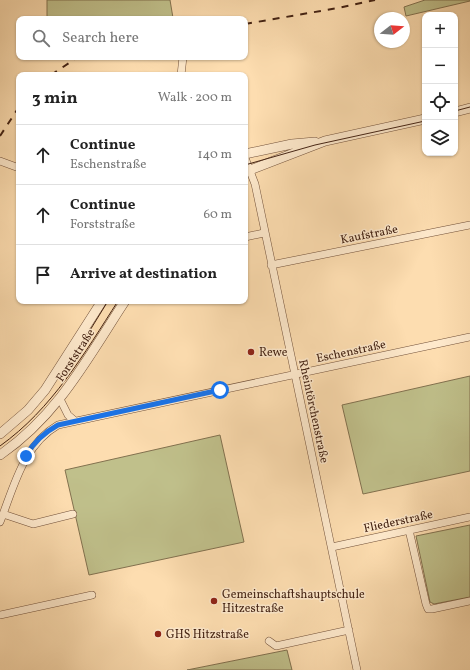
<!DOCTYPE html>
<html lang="en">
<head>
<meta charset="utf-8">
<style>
	:root { --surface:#fff; --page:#f2f2f2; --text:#222; --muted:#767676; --line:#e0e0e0 }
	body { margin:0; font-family:Vollkorn,serif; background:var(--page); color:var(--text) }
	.controls { position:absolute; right:12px; top:12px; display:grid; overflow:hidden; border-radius:8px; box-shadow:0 1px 3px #0004 }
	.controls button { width:36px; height:36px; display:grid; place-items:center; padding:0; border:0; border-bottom:1px solid var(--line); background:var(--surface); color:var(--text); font:20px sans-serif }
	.compass { position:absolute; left:374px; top:12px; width:36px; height:36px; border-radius:50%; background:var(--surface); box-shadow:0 1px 3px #0004; rotate:73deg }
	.stop { position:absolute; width:12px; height:12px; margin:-9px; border:3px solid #1a73e8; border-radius:50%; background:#fff }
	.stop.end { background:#1a73e8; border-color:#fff; box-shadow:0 1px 4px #0008 }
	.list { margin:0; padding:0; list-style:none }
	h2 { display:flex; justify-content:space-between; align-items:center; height:52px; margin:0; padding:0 16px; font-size:17px }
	h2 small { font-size:13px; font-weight:400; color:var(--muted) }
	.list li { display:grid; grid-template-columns:26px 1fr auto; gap:12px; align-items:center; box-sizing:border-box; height:60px; padding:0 16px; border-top:1px solid var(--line) }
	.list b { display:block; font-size:15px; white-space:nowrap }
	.list p { margin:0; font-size:13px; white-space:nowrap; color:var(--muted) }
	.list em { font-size:13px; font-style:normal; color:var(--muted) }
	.icon { flex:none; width:22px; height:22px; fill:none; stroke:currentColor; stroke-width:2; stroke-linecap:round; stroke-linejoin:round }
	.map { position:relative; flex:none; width:470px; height:670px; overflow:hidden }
	.search { position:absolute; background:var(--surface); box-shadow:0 1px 3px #0004; left:16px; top:16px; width:232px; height:44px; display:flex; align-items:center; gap:10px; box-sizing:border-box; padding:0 14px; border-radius:8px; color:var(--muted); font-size:15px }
	.panel { position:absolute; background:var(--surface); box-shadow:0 1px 3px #0004; left:16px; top:72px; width:232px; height:232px; border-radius:8px }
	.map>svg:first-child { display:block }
	.green { fill:#c0c08b; stroke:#82714f }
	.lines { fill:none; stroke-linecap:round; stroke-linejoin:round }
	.minor-casing { stroke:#72513a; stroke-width:8 }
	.tertiary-casing { stroke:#72513a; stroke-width:10 }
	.minor { stroke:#fee9cc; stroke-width:7 }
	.tertiary { stroke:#fee9cc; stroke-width:9 }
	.tram { stroke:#432213; stroke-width:1 }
	.rail { stroke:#432213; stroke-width:2; stroke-dasharray:7 7; stroke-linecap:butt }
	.route { stroke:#1a73e8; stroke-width:5 }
	.poi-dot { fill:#8f2418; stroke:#fee9cc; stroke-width:1.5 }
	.labels { text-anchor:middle; stroke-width:3; stroke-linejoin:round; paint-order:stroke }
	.street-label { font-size:12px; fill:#432213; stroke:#fee9cc }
	.poi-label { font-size:12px; fill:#432213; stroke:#fee9cc; text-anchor:start }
</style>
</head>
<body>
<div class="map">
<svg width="470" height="670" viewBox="0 0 470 670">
	<rect width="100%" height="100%" fill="#fdddb0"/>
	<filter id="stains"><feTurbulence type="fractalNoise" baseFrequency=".005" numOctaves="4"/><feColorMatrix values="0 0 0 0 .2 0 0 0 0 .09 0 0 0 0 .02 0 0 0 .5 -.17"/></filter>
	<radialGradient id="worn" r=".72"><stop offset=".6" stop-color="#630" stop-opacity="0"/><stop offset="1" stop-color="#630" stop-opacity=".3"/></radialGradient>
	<path class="green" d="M47,0H170L173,18L47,19Z
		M425,0H470V1L406,16L404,7Z
		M470,376V471L363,494L342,405Z
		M220,435L244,542L89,575L65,470Z
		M470,525V597L434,604L430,602L416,536Z
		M287,650L292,670H187Z"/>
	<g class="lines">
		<defs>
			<path id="minor" d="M181,75L183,57
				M245,158L255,184L357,670
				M0,161L19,168
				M245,237L264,233
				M271,265L470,225
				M60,399L68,415L75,421
				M3,514L33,524L73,514
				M0,522C14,487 23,445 58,425L470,337
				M409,530L426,604L428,609H432L470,601
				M332,547L470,517
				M0,615L92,595
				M269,641L276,646L349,630"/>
			<path id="tertiary" d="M455,112L470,108
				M245,154L292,144L315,142
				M245,172L325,141L425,119
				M0,434L28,410L45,390L102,301
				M0,455C58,415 87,359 125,301"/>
		</defs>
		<use href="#minor" class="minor-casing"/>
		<use href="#tertiary" class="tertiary-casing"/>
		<use href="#minor" class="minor"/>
		<use href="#tertiary" class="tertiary"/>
		<path class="tram" d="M455,111L470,107
			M245,165L315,145L425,121
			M60,379L108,301
			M0,446C52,409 84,354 118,301"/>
		<path class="rail" d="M245,24L338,8L375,0
			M51,75L78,57
			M0,136L19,107"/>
	</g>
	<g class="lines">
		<path class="route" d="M26,456C33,443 45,432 58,425L220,390"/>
	</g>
	<g class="poi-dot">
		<circle cx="251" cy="352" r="4"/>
		<circle cx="214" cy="601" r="4"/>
		<circle cx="158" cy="634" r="4"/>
	</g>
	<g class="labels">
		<g class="street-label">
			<text transform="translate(369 234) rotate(-11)" y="4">Kaufstraße</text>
			<text transform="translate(351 351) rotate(-12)" y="4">Eschenstraße</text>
			<text transform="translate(75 355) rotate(-57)" y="4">Forststraße</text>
			<text transform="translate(314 411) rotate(78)" y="4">Rheintörchenstraße</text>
			<text transform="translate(398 521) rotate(-12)" y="4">Fliederstraße</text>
		</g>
		<g class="poi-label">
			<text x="259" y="356">Rewe</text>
			<text x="222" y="598">Gemeinschaftshauptschule<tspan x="222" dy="14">Hitzestraße</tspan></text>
			<text x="166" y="638">GHS Hitzstraße</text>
		</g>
	</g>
	<rect width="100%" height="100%" filter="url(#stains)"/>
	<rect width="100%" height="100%" fill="url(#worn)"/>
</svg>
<div class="controls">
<button>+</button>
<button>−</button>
<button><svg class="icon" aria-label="locate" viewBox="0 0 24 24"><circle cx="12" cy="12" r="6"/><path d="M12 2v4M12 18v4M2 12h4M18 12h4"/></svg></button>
<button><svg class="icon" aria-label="layers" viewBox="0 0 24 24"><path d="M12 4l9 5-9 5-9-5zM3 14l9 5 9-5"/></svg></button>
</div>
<svg class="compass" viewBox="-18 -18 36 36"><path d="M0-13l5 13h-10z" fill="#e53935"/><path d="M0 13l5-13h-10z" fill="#767676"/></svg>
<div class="stop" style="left:220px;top:390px"></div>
<div class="stop end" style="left:26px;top:456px"></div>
<div class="search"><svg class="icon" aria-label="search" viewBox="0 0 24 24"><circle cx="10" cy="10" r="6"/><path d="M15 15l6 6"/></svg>Search here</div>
<section class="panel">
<h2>3 min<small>Walk · 200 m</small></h2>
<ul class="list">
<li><svg class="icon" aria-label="ahead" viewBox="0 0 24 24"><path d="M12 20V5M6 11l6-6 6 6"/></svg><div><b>Continue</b><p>Eschenstraße</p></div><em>140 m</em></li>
<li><svg class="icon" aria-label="ahead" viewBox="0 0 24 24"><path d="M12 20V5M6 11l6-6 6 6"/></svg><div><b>Continue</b><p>Forststraße</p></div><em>60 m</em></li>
<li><svg class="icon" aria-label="arrive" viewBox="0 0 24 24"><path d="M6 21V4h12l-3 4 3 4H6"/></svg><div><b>Arrive at destination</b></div></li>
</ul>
</section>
</div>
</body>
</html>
